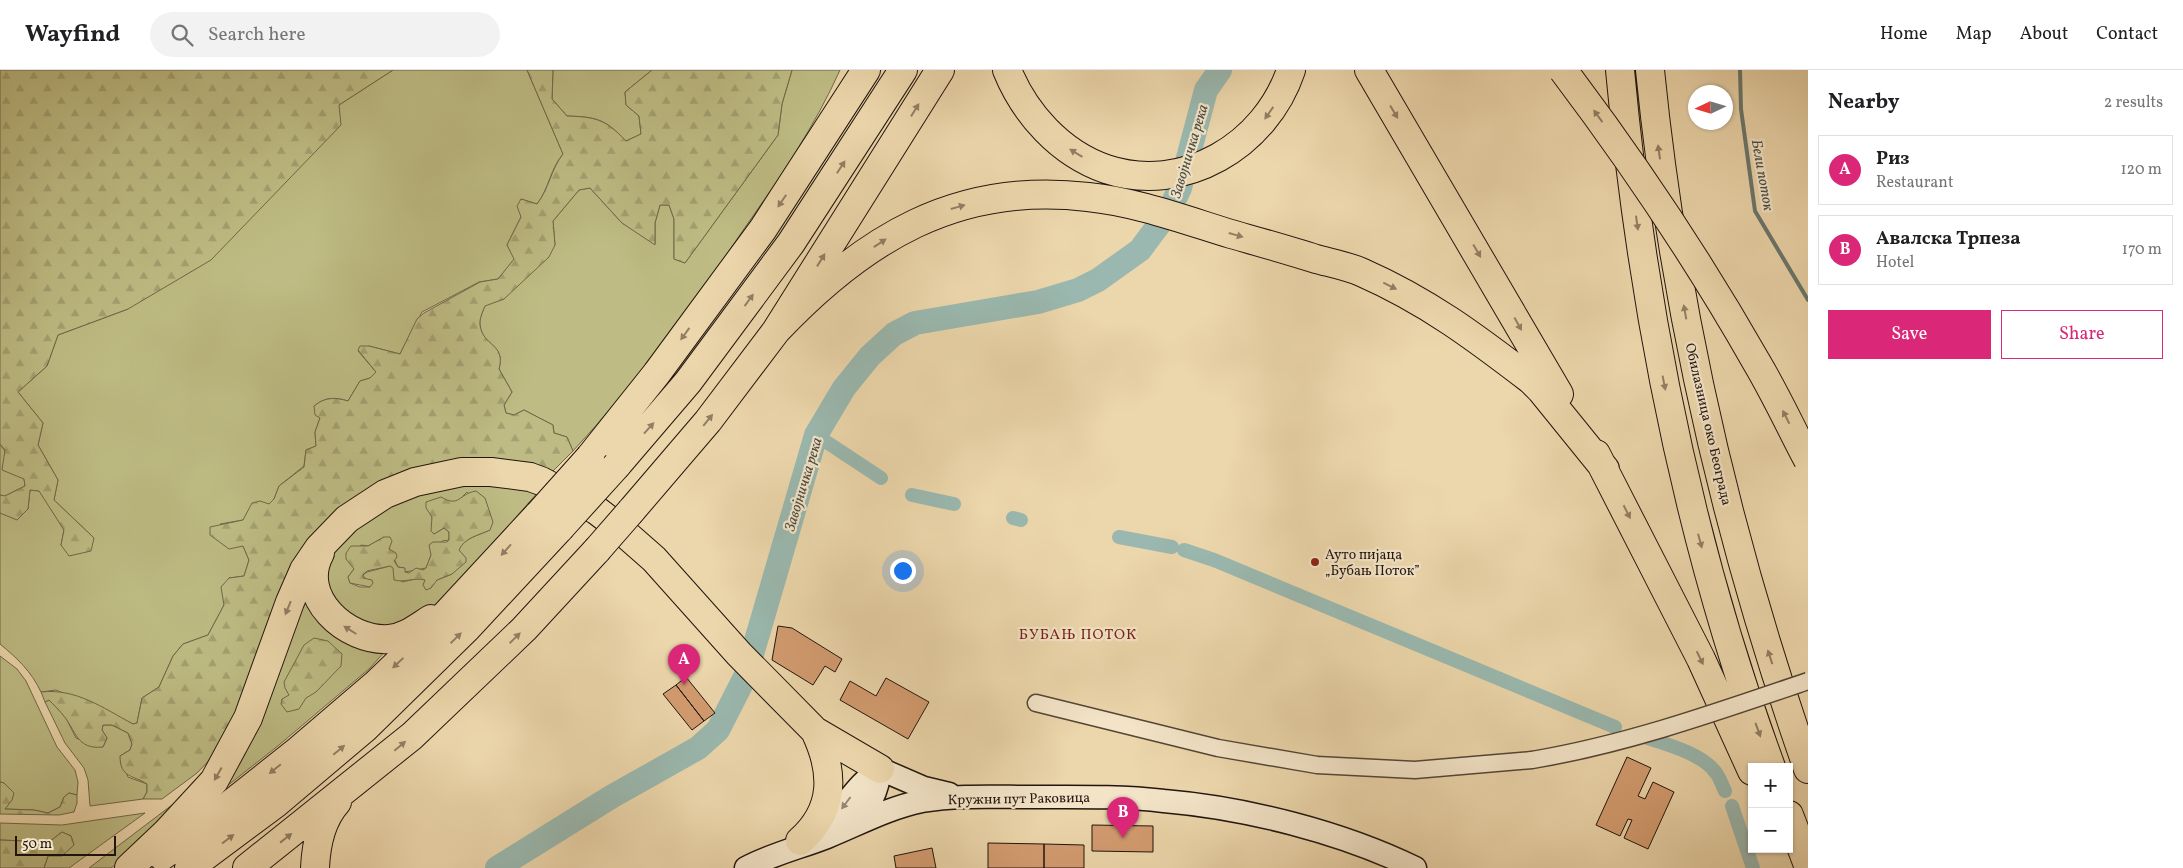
<!DOCTYPE html>
<html lang="en">
<head>
<meta charset="utf-8">
<style>
	:root { --surface:#fff; --page:#f2f2f2; --text:#202124; --muted:#757577; --line:#e0e0e0; --accent:#db2777 }
	body { margin:0; font-family:Vollkorn,serif; background:var(--page); color:var(--text) }
	.controls { position:absolute; right:15px; bottom:15px; display:grid; overflow:hidden; border-radius:0px; box-shadow:0 1px 4px #0004 }
	.controls button { width:45px; height:45px; display:grid; place-items:center; padding:0; border:0; border-bottom:1px solid var(--line); background:var(--surface); color:var(--text); font:25px sans-serif }
	.compass { position:absolute; left:1688px; top:15px; width:45px; height:45px; border-radius:50%; background:var(--surface); box-shadow:0 1px 4px #0004; rotate:266deg }
	.scale { position:absolute; left:15px; bottom:12px; width:101px; box-sizing:border-box; padding-left:5px; border:2px solid #21150e; border-top:0; font-size:14px; line-height:18px; white-space:nowrap; color:#21150e; -webkit-text-stroke:4px #f3e4c8; paint-order:stroke }
	.you { position:absolute; left:902px; top:500px; width:18px; height:18px; margin:-12px; border:4px solid #fff; border-radius:50%; background:#1a73e8; box-shadow:0 0 0 8px #1a73e833 }
	.badge { display:grid; place-items:center; width:32px; height:32px; border-radius:50%; background:var(--accent); color:#fff; font-size:16px; font-weight:700 }
	.pin { position:absolute; translate:-50% -41px; filter:drop-shadow(0 1px 2px #0008) }
	.pin::after { content:''; position:absolute; top:26px; width:18px; height:15px; background:inherit; clip-path:polygon(0 0,100% 0,50% 100%) }
	.list { margin:0; padding:0; list-style:none }
	h2 { display:flex; justify-content:space-between; align-items:center; height:65px; margin:0; padding:0 20px; font-size:21px }
	h2 small { font-size:16px; font-weight:400; color:var(--muted) }
	.list li { display:grid; grid-template-columns:32px 1fr auto; gap:15px; align-items:center; box-sizing:border-box; height:70px; margin:0 10px 10px; padding:0 10px; border:1px solid var(--line); border-radius:0px }
	.list b { display:block; font-size:19px; white-space:nowrap }
	.list p { margin:0; font-size:16px; white-space:nowrap; color:var(--muted) }
	.list em { font-size:16px; font-style:normal; color:var(--muted) }
	.actions { display:flex; gap:10px; padding:15px 20px }
	.actions a { flex:1; padding:11px 0; border:1px solid var(--accent); border-radius:0px; text-align:center; font-size:18px; color:var(--accent) }
	.actions .main { background:var(--accent); color:#fff }
	.icon { flex:none; width:28px; height:28px; fill:none; stroke:currentColor; stroke-width:2; stroke-linecap:round; stroke-linejoin:round }
	.map { position:relative; flex:none; width:1808px; height:798px; overflow:hidden }
	header { display:flex; align-items:center; gap:30px; box-sizing:border-box; height:70px; padding:0 25px; background:var(--surface); border-bottom:1px solid var(--line) }
	header strong { font-size:24px }
	nav { display:flex; gap:28px; margin-inline-start:auto; font-size:18px }
	.search { width:350px; height:45px; background:var(--page); display:flex; align-items:center; gap:12px; box-sizing:border-box; padding:0 18px; border-radius:28px; color:var(--muted); font-size:19px }
	main { display:flex }
	aside { flex:1; background:var(--surface) }
	.map>svg:first-child { display:block }
	.grass { fill:#bebc84; stroke:#706849; fill-rule:evenodd }
	.forest { fill:url(#forest-firs); stroke:#706849 }
	.lines { fill:none; stroke-linecap:round; stroke-linejoin:round }
	.stream { stroke:#6a776f; stroke-width:4 }
	.canal { stroke:#9ab8af; stroke-width:14 }
	.river { stroke:#9ab8af; stroke-width:24 }
	.building { fill:#d39c70; stroke:#21150e }
	.minor-casing { stroke:#544535; stroke-width:19 }
	.secondary-casing { stroke:#21150e; stroke-width:25 }
	.motorway-casing { stroke:#21150e; stroke-width:30 }
	.minor { stroke:#f3e4c8; stroke-width:16 }
	.secondary { stroke:#f3e4c8; stroke-width:22 }
	.motorway { stroke:#ecd6ab; stroke-width:28 }
	.minor-bridge-casing { stroke:#544535; stroke-width:19; stroke-linecap:butt }
	.motorway-bridge-casing { stroke:#21150e; stroke-width:30; stroke-linecap:butt }
	.minor-bridge { stroke:#f3e4c8; stroke-width:16 }
	.motorway-bridge { stroke:#ecd6ab; stroke-width:28 }
	.oneway { fill:#917f64 }
	.oneway2 { fill:#948774 }
	.poi-dot { fill:#8f2418; stroke:#f3e4c8; stroke-width:2 }
	.labels { text-anchor:middle; stroke-width:4.5; stroke-linejoin:round; paint-order:stroke }
	.street-label { font-size:14px; fill:#21150e; stroke:#f3e4c8 }
	.poi-label { font-size:14px; fill:#21150e; stroke:#f3e4c8; text-anchor:start }
	.water-label { font-size:15px; font-style:italic; fill:#4b4e46; stroke:#f3e4c8 }
	.neighbourhood-label { font-size:15px; letter-spacing:1px; fill:#7a1f14; stroke:#f3e4c8 }
</style>
</head>
<body>
<header>
<strong>Wayfind</strong>
<div class="search"><svg class="icon" aria-label="search" viewBox="0 0 24 24"><circle cx="10" cy="10" r="6"/><path d="M15 15l6 6"/></svg>Search here</div>
<nav><a>Home</a><a>Map</a><a>About</a><a>Contact</a></nav>
</header>
<main>
<div class="map">
<svg width="1808" height="798" viewBox="0 0 1808 798">
	<defs>
		<pattern id="forest-firs" width="22" height="20" patternUnits="userSpaceOnUse" patternTransform="scale(1.25)"><rect width="22" height="20" fill="#bebc84"/><path d="M5 1l3.5 6h-7zM16 11l3.5 6h-7z" fill="#a3a171"/></pattern>
	</defs>
	<rect width="100%" height="100%" fill="#ecd6ab"/>
	<filter id="stains"><feTurbulence type="fractalNoise" baseFrequency=".004" numOctaves="4"/><feColorMatrix values="0 0 0 0 .2 0 0 0 0 .09 0 0 0 0 .02 0 0 0 .5 -.17"/></filter>
	<radialGradient id="worn" r=".72"><stop offset=".6" stop-color="#630" stop-opacity="0"/><stop offset="1" stop-color="#630" stop-opacity=".3"/></radialGradient>
	<path class="grass" d="M393,0H527L563,84C550,99 549,119 537,134L521,129V147L507,175L515,189L498,209L479,212L422,242L400,284L369,276L358,281L376,302L370,308L360,311L348,331C335,327 325,327 314,336L320,348L315,362L316,376L306,380L304,396L279,416L274,429L269,434L243,450L220,454L243,476L249,490L244,506L229,508L224,535L208,565L183,574L173,586L159,617L142,628L137,653L133,654L56,620L41,622C31,601 17,588 0,574V443L28,439L30,420L40,421L64,460L61,475L94,468L54,430L58,410L38,375L43,353L18,322L47,296L58,265L128,239L339,35Z
		M553,0H652L625,22L626,35L639,46L641,64L626,71C605,49 597,47 567,46L552,29Z
		M792,0H840C815,56 781,106 746,156C693,235 637,312 573,381L567,367L554,363L553,355L524,340L514,345L506,343L504,335L512,322L499,299C506,273 482,277 480,255C479,249 483,241 485,235L504,229L555,175L553,151L579,120L590,118L622,153L655,174V153L660,135H669L674,149V189L685,193L778,65L782,34Z
		M0,374L24,409L25,416L5,426L0,425Z
		M469,412L539,421L479,489L432,538L410,556L376,560L330,532L325,488L331,476L394,428ZM467,422L490,460C479,465 464,468 458,480L466,488L452,504L437,510L420,508L402,512L393,497L390,496L367,502L363,505L370,517H360L350,513L348,507L354,499L352,495L361,475L368,476L384,467L398,497L404,498L405,502L426,498L431,485L442,471L449,470V462L444,458L434,464L432,447L429,440L457,432Z
		M299,524L386,580L370,598L279,675L203,735Z
		M0,586L17,599L26,611L57,677L75,700L78,712L77,725L69,723L64,727L60,737L48,743L34,740L4,739V713L0,712Z
		M49,630L65,646L76,668L103,677L107,668L102,660L103,655H112L128,663L132,674L130,680L120,686L128,707L147,714V722L143,729L90,736L88,710L84,698L65,673L45,632Z
		M193,719L166,752L115,795L111,798H89Z
		M145,743L69,798H44L48,786L74,775L71,766L62,762L49,772L0,770V753L62,755Z"/>
	<path class="forest" d="M0,0H393L339,35L341,55L211,190L128,239L58,265L47,296L18,322L43,353L38,375L58,410L54,430L94,468L91,481L69,486L61,475L64,460L39,421L30,420L28,439L17,450L0,443V425L5,426L25,416L24,409L2,400L5,380L0,374Z
		M527,0H553L552,29L567,46C596,47 605,49 626,71L641,64L639,46L626,35L625,22L652,0H792L782,34L778,65L685,193L674,189V149L669,135H660L655,153V175L622,153L590,118L579,120L553,151L555,175L549,187L504,229L485,236C483,241 479,249 480,255C483,277 506,273 499,299L512,322L504,335L506,343L514,345L524,340L553,355L554,363L567,367L573,381L549,405L362,428L218,681L197,703L162,729H143L147,722V714C133,705 120,708 120,686L130,680L132,674L128,663L112,655H103L102,660L107,668L103,677C76,680 76,660 63,645C59,640 54,635 49,630L45,632L41,622C76,618 103,638 133,654L137,653L142,628L159,617L173,586L183,574L208,565L224,535L221,517L229,508L244,506L249,490L243,476L229,479L210,465V457L243,450L252,433L260,431L269,434L274,429L279,416L304,397L306,380L316,376L315,362L320,348L315,345L314,336C325,327 335,327 348,331L360,311L370,308L376,302L358,280L360,276H369L400,284L417,249L424,243L480,212L498,209L514,189L507,175L521,147L517,136L521,129L537,134C549,119 551,99 563,84Z
		M476,421L485,428L493,452L490,460C479,465 464,468 459,480L466,488V492L452,504L437,510L431,518L426,520L423,515L425,510C414,507 405,513 394,510L393,498L390,496L367,501L363,505V508L372,510L373,513L370,517L350,513L348,507L354,499L346,489V483L351,476H368L384,467H390L392,471L389,479L396,483L397,487L394,491L398,497L405,498V502L409,503L416,498L423,500L426,498L431,485L429,475L433,472H447L449,470V462L444,458L434,464L431,461L432,447L426,438V432L441,427C460,438 458,424 476,421Z
		M314,568L328,571L342,584L341,596L316,622L306,628L299,639L287,642L281,634L282,629L289,625L285,618L284,612L304,575Z
		M0,712L4,713L14,723L12,730L5,739L34,740L48,743L60,737L64,727L69,723L77,725V733L74,742L59,745L0,744Z
		M62,762L71,766L74,775L62,786H48L44,798H0V770L49,772Z"/>
	<g class="lines">
		<path class="stream" d="M1740,0L1741,39L1755,141L1808,230"/>
		<path class="canal" d="M816,365L881,408
			M912,425L954,434
			M1013,448L1021,450
			M1119,467L1172,477
			M1184,480L1214,490L1615,657
			M1635,664C1658,672 1702,682 1716,703C1720,708 1722,715 1725,721
			M1732,736L1753,798"/>
		<path class="river" d="M497,798L611,727L698,678L718,660L746,605L816,365L844,318L870,286L894,264L915,253L1038,232L1078,220L1098,210L1140,180L1169,141L1180,118L1206,20L1220,0"/>
	</g>
	<path class="building" d="M778,556L792,558L842,589L835,602L825,596L813,615L772,590Z
		M686,607L715,643L704,651L676,615Z
		M886,608L929,632L908,669L840,630L850,611L876,626Z
		M676,615L704,651L692,660L663,624Z
		M1627,687L1651,698L1638,726L1645,729L1653,712L1674,722L1648,779L1624,768L1632,750L1628,749L1620,766L1596,755Z
		M1092,755L1153,756V782L1092,781Z
		M988,773L1044,774V798H988Z
		M1044,774L1084,775V798H1044Z
		M932,778L936,798H896L894,786Z"/>
	<g class="lines">
		<defs>
			<path id="minor" d="M1036,633L1218,678L1317,695L1415,700L1532,690"/>
			<path id="secondary" d="M880,699L924,718L949,724
				M854,752C870,738 878,720 880,699
				M814,764C842,746 852,717 880,699
				M746,798C772,784 799,778 827,767C859,754 888,738 922,731C958,725 995,727 1032,727C1076,727 1120,726 1164,731C1246,738 1341,762 1415,798"/>
			<path id="motorway" d="M1007,0C1025,44 1060,83 1106,99C1184,125 1266,75 1291,0
				M1369,0L1559,324
				M1620,0C1642,238 1688,472 1771,697
				M1650,0C1674,239 1728,473 1808,699
				M776,261C863,169 957,111 1088,127C1137,132 1185,150 1231,164C1259,172 1288,180 1316,189C1331,193 1347,196 1361,202C1427,231 1475,267 1531,310L1541,320L1605,399
				M1596,384L1701,589L1752,701
				M590,387L657,303L763,159L866,0
				M617,395L688,312L791,173L903,0
				M631,441L708,351L776,261L940,0
				M320,483C296,527 347,572 389,569C405,568 418,557 431,549
				M1789,745L1808,795
				M800,771C836,739 834,701 815,661
				M162,786L189,767L299,680L375,615L426,566L539,444
				M129,798L166,763L214,711L248,648L290,532L304,500L319,478L347,449L385,424L415,412L462,402H491L530,407L541,411L596,440L613,453L654,489L739,584L815,661L880,699
				M189,798L275,734L365,658L467,558L560,458
				M247,798L412,666L524,559L597,480
				M315,798C316,775 321,750 337,732"/>
		</defs>
		<use href="#minor" class="minor-casing"/>
		<use href="#secondary" class="secondary-casing"/>
		<use href="#motorway" class="motorway-casing"/>
		<use href="#minor" class="minor"/>
		<use href="#secondary" class="secondary"/>
		<use href="#motorway" class="motorway"/>
		<defs>
			<path id="minor-bridge" d="M1532,690C1627,674 1717,642 1808,611"/>
			<path id="motorway-bridge" d="M1563,0C1634,94 1699,191 1757,293C1776,325 1791,358 1808,390
				M539,444L590,387
				M560,458L617,395
				M597,480L631,441"/>
		</defs>
		<use href="#minor-bridge" class="minor-bridge-casing"/>
		<use href="#motorway-bridge" class="motorway-bridge-casing"/>
		<use href="#minor-bridge" class="minor-bridge"/>
		<use href="#motorway-bridge" class="motorway-bridge"/>
	</g>
	<defs><path id="oneway-solid" d="M-6-.8H1V-3.2L6.5 0L1 3.2V.8H-6Z" transform="scale(1.25)"/></defs>
	<g class="oneway">
		<use href="#oneway-solid" transform="translate(915 40) rotate(-58)"/>
		<use href="#oneway-solid" transform="translate(1394 42) rotate(59)"/>
		<use href="#oneway-solid" transform="translate(1269 43) rotate(125)"/>
		<use href="#oneway-solid" transform="translate(1598 46) rotate(-126)"/>
		<use href="#oneway-solid" transform="translate(1659 82) rotate(-98)"/>
		<use href="#oneway-solid" transform="translate(1076 83) rotate(-149)"/>
		<use href="#oneway-solid" transform="translate(841 97) rotate(-57)"/>
		<use href="#oneway-solid" transform="translate(782 131) rotate(124)"/>
		<use href="#oneway-solid" transform="translate(958 137) rotate(-16)"/>
		<use href="#oneway-solid" transform="translate(1637 153) rotate(82)"/>
		<use href="#oneway-solid" transform="translate(1236 165) rotate(16)"/>
		<use href="#oneway-solid" transform="translate(880 173) rotate(-33)"/>
		<use href="#oneway-solid" transform="translate(1477 181) rotate(60)"/>
		<use href="#oneway-solid" transform="translate(821 190) rotate(-58)"/>
		<use href="#oneway-solid" transform="translate(1390 216) rotate(26)"/>
		<use href="#oneway-solid" transform="translate(749 230) rotate(-54)"/>
		<use href="#oneway-solid" transform="translate(1685 242) rotate(-100)"/>
		<use href="#oneway-solid" transform="translate(1518 254) rotate(61)"/>
		<use href="#oneway-solid" transform="translate(685 264) rotate(126)"/>
		<use href="#oneway-solid" transform="translate(1664 313) rotate(79)"/>
		<use href="#oneway-solid" transform="translate(1786 347) rotate(-117)"/>
		<use href="#oneway-solid" transform="translate(708 350) rotate(-51)"/>
		<use href="#oneway-solid" transform="translate(649 358) rotate(-48)"/>
		<use href="#oneway-solid" transform="translate(1627 442) rotate(63)"/>
		<use href="#oneway-solid" transform="translate(1700 471) rotate(75)"/>
		<use href="#oneway-solid" transform="translate(506 480) rotate(132)"/>
		<use href="#oneway-solid" transform="translate(288 538) rotate(112)"/>
		<use href="#oneway-solid" transform="translate(350 560) rotate(-148)"/>
		<use href="#oneway-solid" transform="translate(456 568) rotate(-44)"/>
		<use href="#oneway-solid" transform="translate(515 568) rotate(-44)"/>
		<use href="#oneway-solid" transform="translate(1770 587) rotate(-108)"/>
		<use href="#oneway-solid" transform="translate(1700 588) rotate(64)"/>
		<use href="#oneway-solid" transform="translate(398 593) rotate(137)"/>
		<use href="#oneway-solid" transform="translate(1758 660) rotate(70)"/>
		<use href="#oneway-solid" transform="translate(400 676) rotate(-40)"/>
		<use href="#oneway-solid" transform="translate(339 680) rotate(-40)"/>
		<use href="#oneway-solid" transform="translate(275 699) rotate(141)"/>
		<use href="#oneway-solid" transform="translate(218 704) rotate(120)"/>
		<use href="#oneway-solid" transform="translate(286 768) rotate(-38)"/>
		<use href="#oneway-solid" transform="translate(228 769) rotate(-37)"/>
	</g>
	<use class="oneway2" href="#oneway-solid" transform="translate(846 733) rotate(127)"/>
	<circle class="poi-dot" cx="1315" cy="492" r="5"/>
	<g class="labels">
		<g class="street-label">
			<text transform="translate(1709 354) rotate(77)" y="5">Обилазница око Београда</text>
			<text transform="translate(1019 728) rotate(-1)" y="5">Кружни пут Раковица</text>
		</g>
		<g class="poi-label">
			<text x="1325" y="489">Ауто пијаца<tspan x="1325" dy="16">„Бубањ Поток”</tspan></text>
		</g>
		<g class="water-label">
			<text transform="translate(1189 81) rotate(-73)" y="5">Завојничка река</text>
			<text transform="translate(1763 105) rotate(80)" y="5">Бели поток</text>
			<text transform="translate(803 414) rotate(-73)" y="5">Завојничка река</text>
		</g>
		<g class="neighbourhood-label">
			<text x="1078" y="569">БУБАЊ ПОТОК</text>
		</g>
	</g>
	<rect width="100%" height="100%" filter="url(#stains)"/>
	<rect width="100%" height="100%" fill="url(#worn)"/>
</svg>
<div class="controls">
<button>+</button>
<button>−</button>
</div>
<svg class="compass" viewBox="-18 -18 36 36"><path d="M0-13l5 13h-10z" fill="#e53935"/><path d="M0 13l5-13h-10z" fill="#757577"/></svg>
<div class="scale">50 m</div>
<div class="you"></div>
<div class="pin badge" style="left:684px;top:615px">A</div>
<div class="pin badge" style="left:1123px;top:768px">B</div>
</div>
<aside>
<h2>Nearby<small>2 results</small></h2>
<ul class="list">
<li><span class="badge">A</span><div><b>Риз</b><p>Restaurant</p></div><em>120 m</em></li>
<li><span class="badge">B</span><div><b>Авалска Трпеза</b><p>Hotel</p></div><em>170 m</em></li>
</ul>
<div class="actions"><a class="main">Save</a><a>Share</a></div>
</aside>
</main>
</body>
</html>
